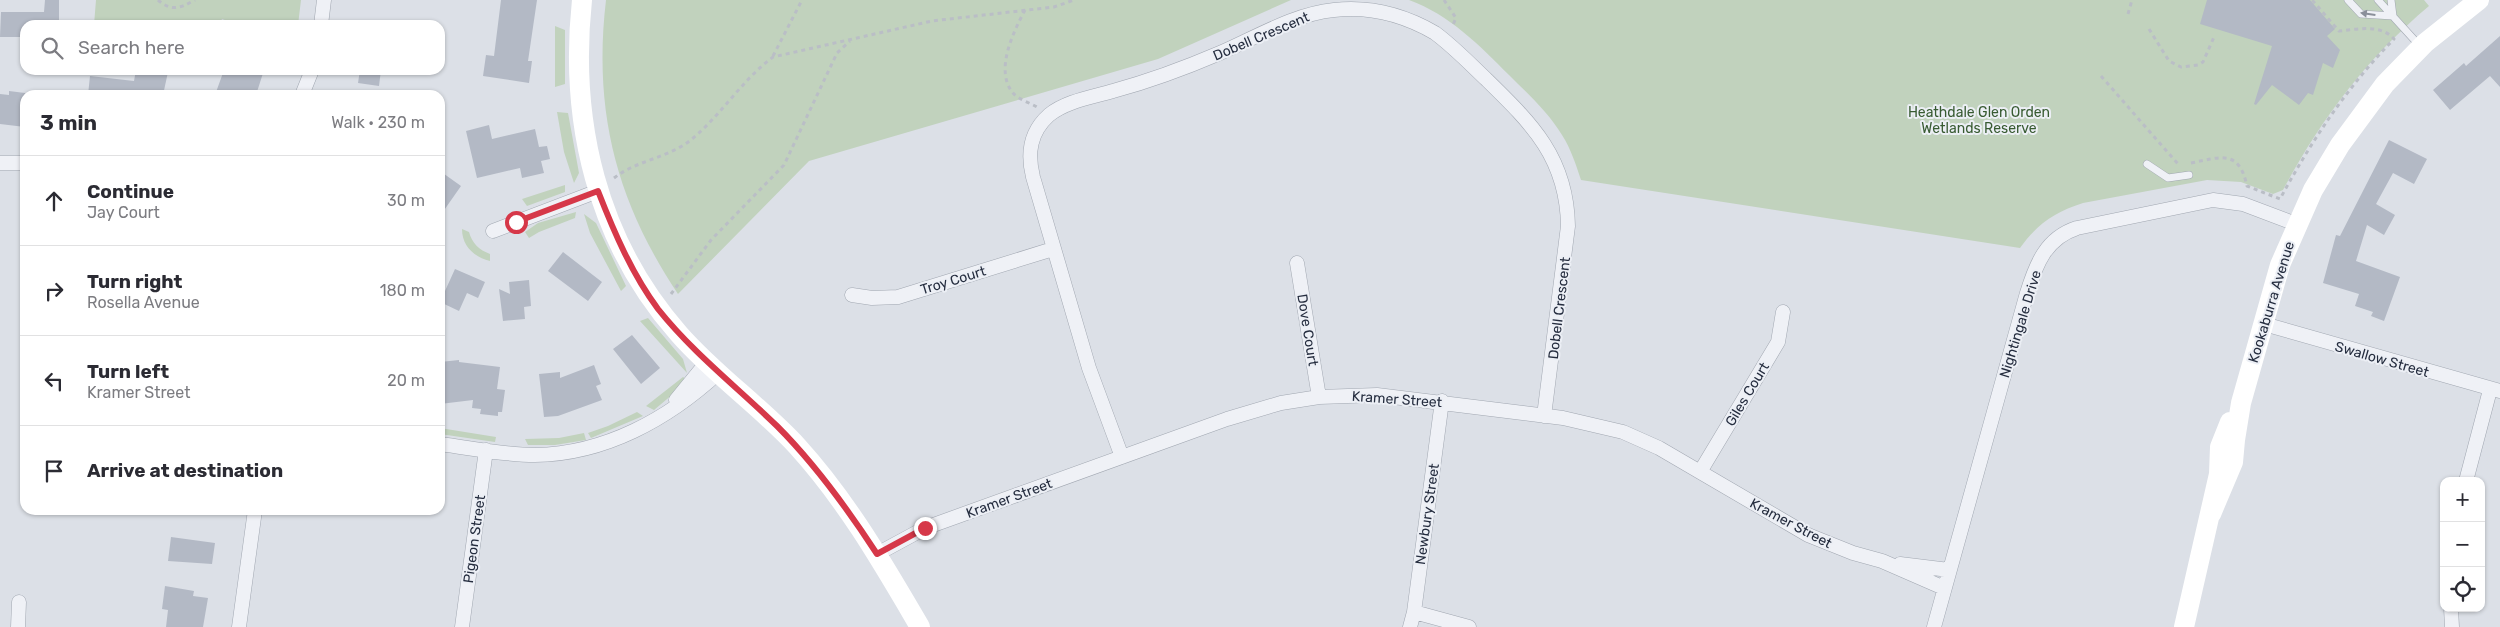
<!DOCTYPE html>
<html lang="en">
<head>
<meta charset="utf-8">
<style>
	:root { --surface:#fff; --page:#f2f2f3; --text:#2b2b33; --muted:#7c7c81; --line:#e1e1e2 }
	body { margin:0; font-family:Rubik,sans-serif; background:var(--page); color:var(--text) }
	.controls { position:absolute; right:15px; bottom:15px; display:grid; overflow:hidden; border-radius:10px; box-shadow:0 1px 4px #0004 }
	.controls button { width:45px; height:45px; display:grid; place-items:center; padding:0; border:0; border-bottom:1px solid var(--line); background:var(--surface); color:var(--text); font:25px sans-serif }
	.stop { position:absolute; width:15px; height:15px; margin:-11px; border:4px solid #d63849; border-radius:50%; background:#fff }
	.stop.end { background:#d63849; border-color:#fff; box-shadow:0 1px 5px #0008 }
	.list { margin:0; padding:0; list-style:none }
	h2 { display:flex; justify-content:space-between; align-items:center; height:65px; margin:0; padding:0 20px; font-size:21px }
	h2 small { font-size:16px; font-weight:400; color:var(--muted) }
	.list li { display:grid; grid-template-columns:32px 1fr auto; gap:15px; align-items:center; box-sizing:border-box; height:90px; padding:0 20px; border-top:1px solid var(--line) }
	.list b { display:block; font-size:19px; white-space:nowrap }
	.list p { margin:0; font-size:16px; white-space:nowrap; color:var(--muted) }
	.list em { font-size:16px; font-style:normal; color:var(--muted) }
	.icon { flex:none; width:28px; height:28px; fill:none; stroke:currentColor; stroke-width:2; stroke-linecap:round; stroke-linejoin:round }
	.map { position:relative; flex:none; width:2500px; height:627px; overflow:hidden }
	.search { position:absolute; background:var(--surface); box-shadow:0 1px 4px #0004; left:20px; top:20px; width:425px; height:55px; display:flex; align-items:center; gap:12px; box-sizing:border-box; padding:0 18px; border-radius:15px; color:var(--muted); font-size:19px }
	.panel { position:absolute; background:var(--surface); box-shadow:0 1px 4px #0004; left:20px; top:90px; width:425px; height:425px; border-radius:15px }
	.map>svg:first-child { display:block }
	.green { fill:#c1d2bd }
	.building { fill:#b3b9c5 }
	.lines { fill:none; stroke-linecap:round; stroke-linejoin:round }
	.lane-casing { stroke:#a1a7b1; stroke-width:8 }
	.street-casing { stroke:#a1a7b1; stroke-width:15 }
	.path { stroke:#babec6; stroke-width:3; stroke-dasharray:4 4; stroke-linecap:butt }
	.lane { stroke:#eff1f6; stroke-width:7 }
	.street { stroke:#eff1f6; stroke-width:14 }
	.secondary { stroke:#fff; stroke-width:20 }
	.oneway { fill:#8a8f9a }
	.route { stroke:#d63849; stroke-width:6 }
	.labels { text-anchor:middle; stroke-width:4; stroke-linejoin:round; paint-order:stroke }
	.street-label { font-size:14px; fill:#252d3f; stroke:#eceff5 }
	.park-label { font-size:14px; fill:#385b32; stroke:#eceff5 }
</style>
</head>
<body>
<div class="map">
<svg width="2500" height="627" viewBox="0 0 2500 627">
	<rect width="100%" height="100%" fill="#dce0e7"/>
	<path class="green" d="M96,0H301L298,25H239L222,19L219,25H94Z
		M606,0H1291L1158,59L809,161L678,294C616,201 593,111 606,0Z
		M1409,0H2424L2429,6C2367,58 2321,119 2283,190L2273,194L2241,182L2207,180L2083,203C2055,212 2037,224 2020,248L1581,180C1576,165 1571,149 1562,135C1548,112 1528,94 1509,75C1479,45 1450,15 1409,0Z
		M555,26L565,30V84L555,87Z
		M557,112L568,113L579,173L574,183L564,152Z
		M565,185V192L527,206L522,199Z
		M576,212L575,218L539,232L529,238L525,232L538,223Z
		M584,214L596,223L626,286L621,291L590,233Z
		M462,229L469,232C472,243 479,250 490,254V261C474,257 462,246 462,229Z
		M648,318L683,359L687,373L640,321Z
		M683,377L686,379L679,389L654,410L646,406Z
		M637,412L643,416L591,438L588,433L608,426Z
		M440,428L496,437L495,442L440,434Z
		M584,433L586,440L555,445H528L525,439L559,438Z"/>
	<path class="building" d="M45,0H59V25H25V37H0L1,12H44Z
		M501,0H537L528,61H532L529,83L483,76L486,55L494,56Z
		M2207,0H2310L2335,29L2327,36L2340,50L2333,68L2323,63L2313,95L2308,93L2299,105L2272,85L2256,105L2254,104L2272,46L2200,24Z
		M2500,36V87L2490,76L2450,110L2433,90L2464,63L2466,66Z
		M136,70L168,72L163,95H88L90,76L134,81Z
		M224,70H264L256,95H215Z
		M360,70H381L379,86L358,83Z
		M9,91L25,93V127L0,124V94L9,95Z
		M489,125L492,139L535,129L539,147L547,146L550,159L541,161L544,173L522,178L520,168L477,178L466,131Z
		M2389,140L2427,159L2414,184L2393,173L2376,204L2395,215L2384,235L2367,225L2356,261L2400,277L2384,321L2371,316L2373,312L2355,306L2359,294L2323,283L2336,235L2340,236Z
		M440,171L461,186L440,216Z
		M563,252L602,282L588,301L548,271Z
		M455,269L485,282L478,298L467,293L459,311L440,302Z
		M529,280L531,306L524,307L525,319L503,321L499,289L510,294L509,282Z
		M632,335L660,368L641,384L613,349Z
		M459,360V362L500,367L497,389L505,390L502,412H498V416L480,414L481,409L472,408L473,400L440,404V362Z
		M594,365L601,384L596,386L602,400L558,416L544,417L539,374L560,372V378Z
		M171,537L215,543L212,564L168,561Z
		M165,586L194,591L193,596L208,598L203,627H166L168,610L162,609Z"/>
	<g class="lines">
		<defs>
			<path id="lane" d="M2348,0L2361,14L2393,16L2391,0
				M2378,0L2419,45
				M2147,164L2168,178L2189,175"/>
			<path id="street" d="M321,25L324,0
				M302,95L312,70
				M0,163H25
				M493,231L598,191
				M1297,263L1319,397
				M852,295L872,298L898,297L1053,249
				M2264,324L2500,391
				M676,400L707,362
				M440,444C471,448 503,455 535,455C605,454 668,419 718,373
				M1122,457L1089,368L1033,177C1027,153 1030,132 1049,115C1066,101 1093,97 1113,91C1150,81 1185,68 1220,53C1257,37 1294,14 1334,10C1370,6 1404,15 1435,33C1454,47 1470,64 1487,80C1532,124 1567,158 1568,226L1544,416
				M1700,472L1778,342L1783,312
				M2466,481L2490,390
				M877,554L925,528L1227,419L1281,403L1319,397L1377,395L1563,418L1623,432L1659,448L1808,535L1853,553L1882,561L1944,588
				M1900,564L1949,570
				M2451,608L2452,627
				M1414,612L1469,627
				M18,627L19,602
				M239,627L255,510
				M462,627L486,450
				M1410,627L1414,612L1442,401
				M1934,627L2027,293C2036,264 2046,238 2077,228L2213,200L2243,204L2296,224"/>
		</defs>
		<use href="#lane" class="lane-casing"/>
		<use href="#street" class="street-casing"/>
		<path class="path" d="M158,0C172,12 180,8 195,0
			M1444,0L1456,18L1452,27
			M1025,10C1014,31 994,70 1013,93C1018,99 1030,103 1037,107
			M2128,14L2132,0
			M2149,29L2169,61L2181,67L2198,65L2203,62L2214,37
			M773,56L802,0
			M2101,76L2178,164
			M2191,163C2221,157 2239,149 2247,186L2280,199C2312,140 2347,87 2394,39C2381,24 2358,29 2339,31L2312,0
			M614,178C637,160 669,158 692,139C722,114 742,80 773,57L932,21L1054,7L1074,0
			M671,294L711,240L784,165L837,53L850,41"/>
		<use href="#lane" class="lane"/>
		<use href="#street" class="street"/>
		<path class="secondary" d="M582,0C569,122 597,241 679,334C715,375 760,406 797,446C847,501 883,564 920,627
			M2211,514L2233,462L2235,440L2241,403L2280,265L2313,190L2340,145L2385,84L2425,43L2479,0
			M2184,627L2219,474L2220,447L2230,422"/>
	</g>
	<defs><path id="oneway-solid" d="M-6-.8H1V-3.2L6.5 0L1 3.2V.8H-6Z" transform="scale(1.25)"/></defs>
	<use class="oneway" href="#oneway-solid" transform="translate(2368 14) rotate(-172)"/>
	<g class="lines">
		<path class="route" d="M516,222L598,191C614,232 632,274 658,309C693,353 737,387 777,426C816,465 847,508 877,554L925,528"/>
	</g>
	<g class="labels">
		<g class="street-label">
			<text transform="translate(1261 36) rotate(-23)" y="5">Dobell Crescent</text>
			<text transform="translate(953 280) rotate(-17)" y="5">Troy Court</text>
			<text transform="translate(2271 302) rotate(-73)" y="5">Kookaburra Avenue</text>
			<text transform="translate(1559 308) rotate(-83)" y="5">Dobell Crescent</text>
			<text transform="translate(2020 324) rotate(-73)" y="5">Nightingale Drive</text>
			<text transform="translate(1308 330) rotate(81)" y="5">Dove Court</text>
			<text transform="translate(2382 359) rotate(16)" y="5">Swallow Street</text>
			<text transform="translate(1747 394) rotate(-59)" y="5">Giles Court</text>
			<text transform="translate(1397 399) rotate(4)" y="5">Kramer Street</text>
			<text transform="translate(1009 498) rotate(-20)" y="5">Kramer Street</text>
			<text transform="translate(1427 514) rotate(-82)" y="5">Newbury Street</text>
			<text transform="translate(1791 523) rotate(28)" y="5">Kramer Street</text>
			<text transform="translate(474 539) rotate(-82)" y="5">Pigeon Street</text>
		</g>
		<g class="park-label">
			<text x="1979" y="117">Heathdale Glen Orden<tspan x="1979" dy="16">Wetlands Reserve</tspan></text>
		</g>
	</g>
</svg>
<div class="controls">
<button>+</button>
<button>−</button>
<button><svg class="icon" aria-label="locate" viewBox="0 0 24 24"><circle cx="12" cy="12" r="6"/><path d="M12 2v4M12 18v4M2 12h4M18 12h4"/></svg></button>
</div>
<div class="stop" style="left:516px;top:222px"></div>
<div class="stop end" style="left:925px;top:528px"></div>
<div class="search"><svg class="icon" aria-label="search" viewBox="0 0 24 24"><circle cx="10" cy="10" r="6"/><path d="M15 15l6 6"/></svg>Search here</div>
<section class="panel">
<h2>3 min<small>Walk · 230 m</small></h2>
<ul class="list">
<li><svg class="icon" aria-label="ahead" viewBox="0 0 24 24"><path d="M12 20V5M6 11l6-6 6 6"/></svg><div><b>Continue</b><p>Jay Court</p></div><em>30 m</em></li>
<li><svg class="icon" aria-label="right" viewBox="0 0 24 24"><path d="M7 20v-9h11M14 6l5 5-5 5"/></svg><div><b>Turn right</b><p>Rosella Avenue</p></div><em>180 m</em></li>
<li><svg class="icon" aria-label="left" viewBox="0 0 24 24"><path d="M17 20v-9H6M10 6l-5 5 5 5"/></svg><div><b>Turn left</b><p>Kramer Street</p></div><em>20 m</em></li>
<li><svg class="icon" aria-label="arrive" viewBox="0 0 24 24"><path d="M6 21V4h12l-3 4 3 4H6"/></svg><div><b>Arrive at destination</b></div></li>
</ul>
</section>
</div>
</body>
</html>
